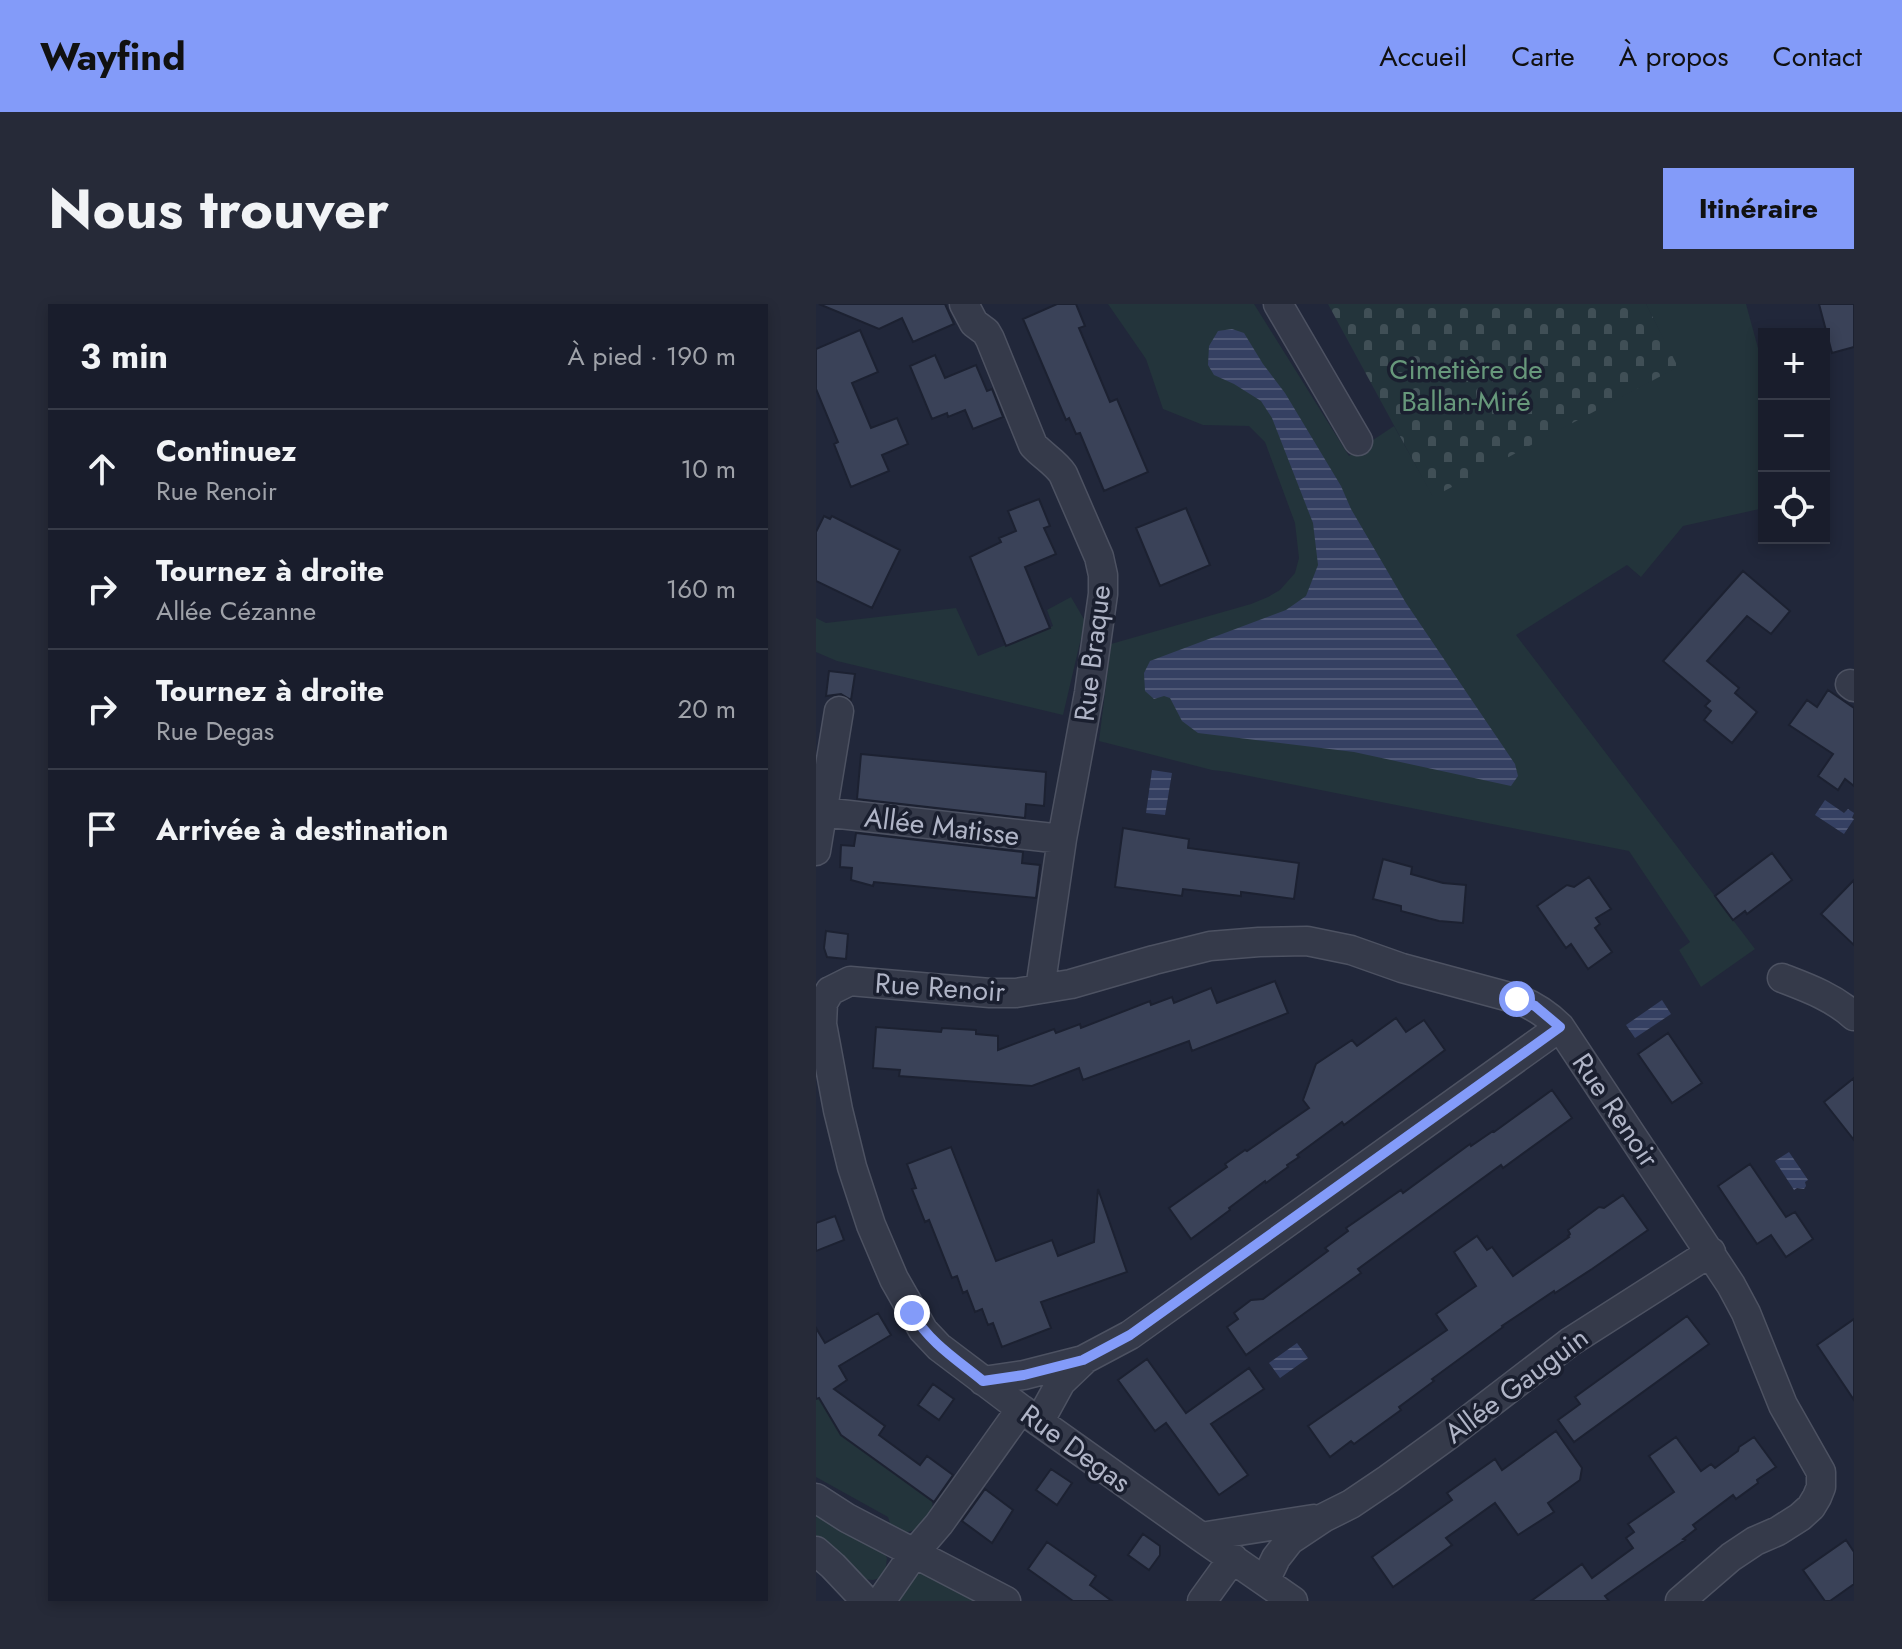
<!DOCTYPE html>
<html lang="fr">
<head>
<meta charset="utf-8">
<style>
	:root { --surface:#191d2c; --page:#262a38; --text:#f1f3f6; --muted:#9fa2a9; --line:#373b48; --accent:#839bf9 }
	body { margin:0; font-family:Jost,sans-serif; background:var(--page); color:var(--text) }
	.controls { position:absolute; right:24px; top:24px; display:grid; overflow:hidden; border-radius:0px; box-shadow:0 4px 12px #0003 }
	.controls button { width:72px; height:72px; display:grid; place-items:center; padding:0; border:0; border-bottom:2px solid var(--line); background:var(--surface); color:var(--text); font:40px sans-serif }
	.stop { position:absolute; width:24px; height:24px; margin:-18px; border:6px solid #839bf9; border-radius:50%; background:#fff }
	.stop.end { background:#839bf9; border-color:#fff; box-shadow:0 2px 8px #0008 }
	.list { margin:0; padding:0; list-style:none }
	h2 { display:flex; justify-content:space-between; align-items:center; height:104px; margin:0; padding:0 32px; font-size:34px }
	h2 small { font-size:26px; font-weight:400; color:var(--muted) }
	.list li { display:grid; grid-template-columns:52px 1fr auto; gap:24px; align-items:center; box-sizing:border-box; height:120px; padding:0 32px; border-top:2px solid var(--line) }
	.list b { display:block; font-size:30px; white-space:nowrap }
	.list p { margin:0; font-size:26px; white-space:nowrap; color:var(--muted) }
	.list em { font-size:26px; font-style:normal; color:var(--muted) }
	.icon { flex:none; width:44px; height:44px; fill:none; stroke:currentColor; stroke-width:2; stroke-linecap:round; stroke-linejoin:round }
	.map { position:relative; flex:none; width:1038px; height:1297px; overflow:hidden; border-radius:0px }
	header { display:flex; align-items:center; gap:48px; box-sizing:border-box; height:112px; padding:0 40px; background:var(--accent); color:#111 }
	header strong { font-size:38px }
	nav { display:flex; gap:44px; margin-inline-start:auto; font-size:28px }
	.intro { display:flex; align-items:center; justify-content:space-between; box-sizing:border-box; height:192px; padding:0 48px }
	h1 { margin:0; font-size:56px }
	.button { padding:20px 36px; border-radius:0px; background:var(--accent); color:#111; font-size:28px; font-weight:700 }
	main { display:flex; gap:48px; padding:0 48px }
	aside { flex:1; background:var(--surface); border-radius:0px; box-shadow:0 4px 12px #0003 }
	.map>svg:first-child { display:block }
	.green { fill:#23343b }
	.cemetery { fill:url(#cemetery-stones) }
	.water { fill:url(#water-rules) }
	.building { fill:#3a4258; stroke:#1c2131; stroke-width:2 }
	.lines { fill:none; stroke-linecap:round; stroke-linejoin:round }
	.minor-casing { stroke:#4d5262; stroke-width:31 }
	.minor { stroke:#353a4a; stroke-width:28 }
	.route { stroke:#839bf9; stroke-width:10 }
	.labels { text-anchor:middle; stroke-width:7; stroke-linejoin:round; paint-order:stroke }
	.park-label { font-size:28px; fill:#67987b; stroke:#1a1f2f }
	.street-label { font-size:28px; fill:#b0b5c7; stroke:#1a1f2f }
</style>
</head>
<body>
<header>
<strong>Wayfind</strong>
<nav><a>Accueil</a><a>Carte</a><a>À propos</a><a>Contact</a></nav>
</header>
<div class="intro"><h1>Nous trouver</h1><a class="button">Itinéraire</a></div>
<main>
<aside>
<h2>3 min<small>À pied · 190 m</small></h2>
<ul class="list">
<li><svg class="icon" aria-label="ahead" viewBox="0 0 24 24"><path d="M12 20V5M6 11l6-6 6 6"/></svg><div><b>Continuez</b><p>Rue Renoir</p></div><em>10 m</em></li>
<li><svg class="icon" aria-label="right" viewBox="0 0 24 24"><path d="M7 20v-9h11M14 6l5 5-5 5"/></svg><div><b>Tournez à droite</b><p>Allée Cézanne</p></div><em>160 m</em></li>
<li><svg class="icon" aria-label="right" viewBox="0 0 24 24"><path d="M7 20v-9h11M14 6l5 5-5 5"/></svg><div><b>Tournez à droite</b><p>Rue Degas</p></div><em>20 m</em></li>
<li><svg class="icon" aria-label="arrive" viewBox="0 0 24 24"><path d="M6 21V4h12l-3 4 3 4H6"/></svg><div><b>Arrivée à destination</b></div></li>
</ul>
</aside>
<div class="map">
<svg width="1038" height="1297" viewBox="0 0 1038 1297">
	<defs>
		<pattern id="cemetery-stones" width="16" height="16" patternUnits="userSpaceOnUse" patternTransform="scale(2)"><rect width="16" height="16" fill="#23343b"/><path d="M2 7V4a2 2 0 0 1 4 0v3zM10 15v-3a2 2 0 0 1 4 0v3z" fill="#404f56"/></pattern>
		<pattern id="water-rules" width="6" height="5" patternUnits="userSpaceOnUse" patternTransform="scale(2)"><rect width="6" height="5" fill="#354062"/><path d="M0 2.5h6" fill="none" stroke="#505977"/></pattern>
	</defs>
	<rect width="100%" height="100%" fill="#21273a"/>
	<path class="green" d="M292,0H438L533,152L578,122L617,192L861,63L830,0H930L948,66V204L867,222L825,273L811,261L700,331L939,645L885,683L863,646L874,638L813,547L413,468L396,466L283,437L295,340L435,300L452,293L464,286L479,269L483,254L479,219L449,138L433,122L387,121L347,105L330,55Z
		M255,293L269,317L247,411L21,357L0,348V314L10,319L140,304L162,352L237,322L231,306Z
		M0,1089L25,1131L116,1196L117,1208L105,1225L91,1228H77L72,1213L0,1173Z
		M0,1207L65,1243L71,1254L69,1269L64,1274L57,1276L47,1275L0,1235Z
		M106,1268L175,1297H83L96,1275Z"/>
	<path class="cemetery" d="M512,0H830L862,63L617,193Z"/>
	<path class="water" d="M416,25L428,29L447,60L469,89L525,182L535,205L590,299L699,460L702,472L695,482L538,448L382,429L366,417L354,394L348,392L338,395L329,387L328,369L334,357L470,306L490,292L502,261L497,219L456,114L445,97L418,80L398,71L392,61L393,42L402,27Z
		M336,466L356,469L349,511L330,509Z
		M1009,496L1028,509L1032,505L1038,509L1036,514L1038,515L1028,530L999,511Z
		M846,696L855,710L819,734L810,721Z
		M973,848L992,876L989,878L990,882L988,885L981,884L978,886L959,857Z
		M481,1039L492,1054L464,1074L453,1059Z"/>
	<path class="building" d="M3,0H129L138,20L97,38L86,14L63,25Z
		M241,0H260L269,22L263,24L294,98L301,95L332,168L288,187L264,129L260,130L253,114L250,116L207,15Z
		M1003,0H1038V43L1016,49Z
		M44,26L62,68L36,79L55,124L81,114L92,140L66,151L73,167L35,183L18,140L22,138L0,85V45Z
		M119,51L129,74L160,61L171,87L176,85L187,113L157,125L149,106L132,113L131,109L116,115L94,62Z
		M223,195L234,222L228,224L240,250L209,263L234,324L190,342L154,253L185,238L183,234L200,227L192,207Z
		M370,204L394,261L344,282L320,224Z
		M8,212L14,215L16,212L84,246L56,304L0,277V228Z
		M927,267L974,307L955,330L931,312L891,357L923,384L919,389L941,408L916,439L888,416L895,407L889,402L894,397L847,357Z
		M13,367L39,370L35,396L25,390L10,392Z
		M1012,386L1038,404V482L1029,475L1022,486L1002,472L1017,450L973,421L991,396L1001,403Z
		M45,450L230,468L228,502L210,500L209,514L41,495Z
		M307,524L373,535L372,544L483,559L478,595L425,588V592L367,585L366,592L299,583Z
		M40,529L207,548L206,559L224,561L220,594L58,578L57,582L35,576L36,564L24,563L25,541L38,542Z
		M956,549L976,576L931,610L929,607L917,616L899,592Z
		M567,555L596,563L595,570L627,579L650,581L647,619L623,617L585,607V602L557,595Z
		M773,573L795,605L780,614L784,620L779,624L796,648L772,665L755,640L750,644L721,602L751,581L758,583Z
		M1038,576V641L1005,610Z
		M10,627L32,630L30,655L11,653L8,644Z
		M459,677L472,709L376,747L373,737L267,776L263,764L216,782L83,772L84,766L57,764L60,723L125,728L126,724L160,726V730L182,732V746L238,725L240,729L264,720L265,724L334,697L335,701L356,693L358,699L395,684L401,699Z
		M580,714L590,728L608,716L629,746L528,821L526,818L481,851L483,853L471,861L472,863L450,879L449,877L413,904L414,906L375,935L353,904L411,863L409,860L429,846L431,847L493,804L487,796L500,760L536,736L541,742Z
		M852,729L886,779L856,799L822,750Z
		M1038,774V836L1008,798Z
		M736,786L756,814L687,864L685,861L542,965L545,969L430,1051L411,1023L422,1015L418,1009L435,996L447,995L512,947L509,944L532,927L530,924L585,886L587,889L654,840L655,842L677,827L678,828Z
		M135,843L180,957L236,936L242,952L278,938L282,885L311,968L225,998L235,1024L186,1043L177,1019L172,1021L166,1005L159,1008L151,987L147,989L141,972L136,974L113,916L109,918L96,885L100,884L91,860Z
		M934,860L970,913L979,908L997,935L970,953L955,931L941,940L902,882Z
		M807,891L832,926L776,965L739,989L738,987L686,1022L687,1023L616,1075L618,1077L583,1103L585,1106L538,1140L535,1137L514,1153L492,1122L631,1026L620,1010L660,982L638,948L661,932L671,946L676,943L697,972L753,933L752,932L754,930L752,926L783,903L788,904Z
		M19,912L28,936L0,947V919Z
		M62,1009L75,1031L23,1062L31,1076L18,1085L69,1122L63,1131L104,1161L111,1152L137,1171L118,1198L25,1131L3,1094L0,1095V1024L9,1039Z
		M871,1012L893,1040L758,1138L742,1116L764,1100L759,1093Z
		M1038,1015V1096L1001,1041Z
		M331,1055L370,1109L433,1064L448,1085L395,1120L432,1171L403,1191L350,1119L339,1127L302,1076Z
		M117,1080L138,1095L123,1116L102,1101Z
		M740,1127L766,1164L764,1176L732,1199L738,1208L702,1231L679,1199L630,1234L636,1241L577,1283L556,1253L636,1196L631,1189L679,1155L686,1166Z
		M860,1133L885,1167L895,1160L899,1164L922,1147L923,1143L938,1133L960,1163L941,1176L942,1179L920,1195L917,1191L877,1221L880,1225L867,1235L869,1236L789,1292L793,1297H715L766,1260L776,1274L817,1244L810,1234L818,1228L812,1220L858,1188L833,1152Z
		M235,1165L256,1179L241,1201L220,1186Z
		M169,1185L197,1206L176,1239L146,1217Z
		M327,1230L344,1242V1251L333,1266L312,1251Z
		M1030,1236L1038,1248V1280L1014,1297H1009L987,1266Z
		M231,1238L280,1272L274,1281L296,1297H257L212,1265Z"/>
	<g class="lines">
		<defs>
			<path id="minor" d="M148,0L158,19L170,28L174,35L217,141C227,152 239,158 247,170L283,253L287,271V290L273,389L246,535L224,685
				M462,0L542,137
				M1034,380L1038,383
				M6,508L246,535
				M0,547L23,407
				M966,674C992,684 1017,693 1038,712
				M14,687L34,677L174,689H200L255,680L338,656L394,642L443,638L491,637L535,646L586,664L701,695C719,702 731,710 744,723L915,981L930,1009L967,1101L1005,1168V1183L1001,1193L995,1203L984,1213L962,1227L939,1237L915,1253L864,1297
				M14,687L7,699L6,720L22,806L36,863L55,921L78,975L107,1026L123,1043L205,1105L385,1233L477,1297
				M167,1077L208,1071L267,1056L314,1031L744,723
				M223,1118L245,1078L267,1057
				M0,1194L31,1214L190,1297
				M385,1233L498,1215
				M0,1247L17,1262L50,1297
				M449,1277L460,1254L474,1236L507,1214L535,1200L572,1175L634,1130L754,1038L895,948
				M65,1297L99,1248L123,1220L205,1105
				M386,1297L417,1254"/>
		</defs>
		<use href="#minor" class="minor-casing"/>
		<use href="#minor" class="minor"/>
	</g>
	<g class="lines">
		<path class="route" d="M96,1009C114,1039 140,1055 167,1077L208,1071L267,1056L314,1031L744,723L719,702L701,695"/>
	</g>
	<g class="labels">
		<g class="park-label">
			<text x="650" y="75">Cimetière de<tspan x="650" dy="32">Ballan-Miré</tspan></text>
		</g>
		<g class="street-label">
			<text transform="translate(276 349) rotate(-83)" y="10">Rue Braque</text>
			<text transform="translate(126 522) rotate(7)" y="10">Allée Matisse</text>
			<text transform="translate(124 683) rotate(4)" y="10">Rue Renoir</text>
			<text transform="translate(800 806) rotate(56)" y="10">Rue Renoir</text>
			<text transform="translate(700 1081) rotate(-37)" y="10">Allée Gauguin</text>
			<text transform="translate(260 1144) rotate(36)" y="10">Rue Degas</text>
		</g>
	</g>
</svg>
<div class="controls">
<button>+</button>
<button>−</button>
<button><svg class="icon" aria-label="locate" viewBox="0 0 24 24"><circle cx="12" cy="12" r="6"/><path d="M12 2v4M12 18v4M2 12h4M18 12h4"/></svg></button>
</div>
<div class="stop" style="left:701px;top:695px"></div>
<div class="stop end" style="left:96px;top:1009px"></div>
</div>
</main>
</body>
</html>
